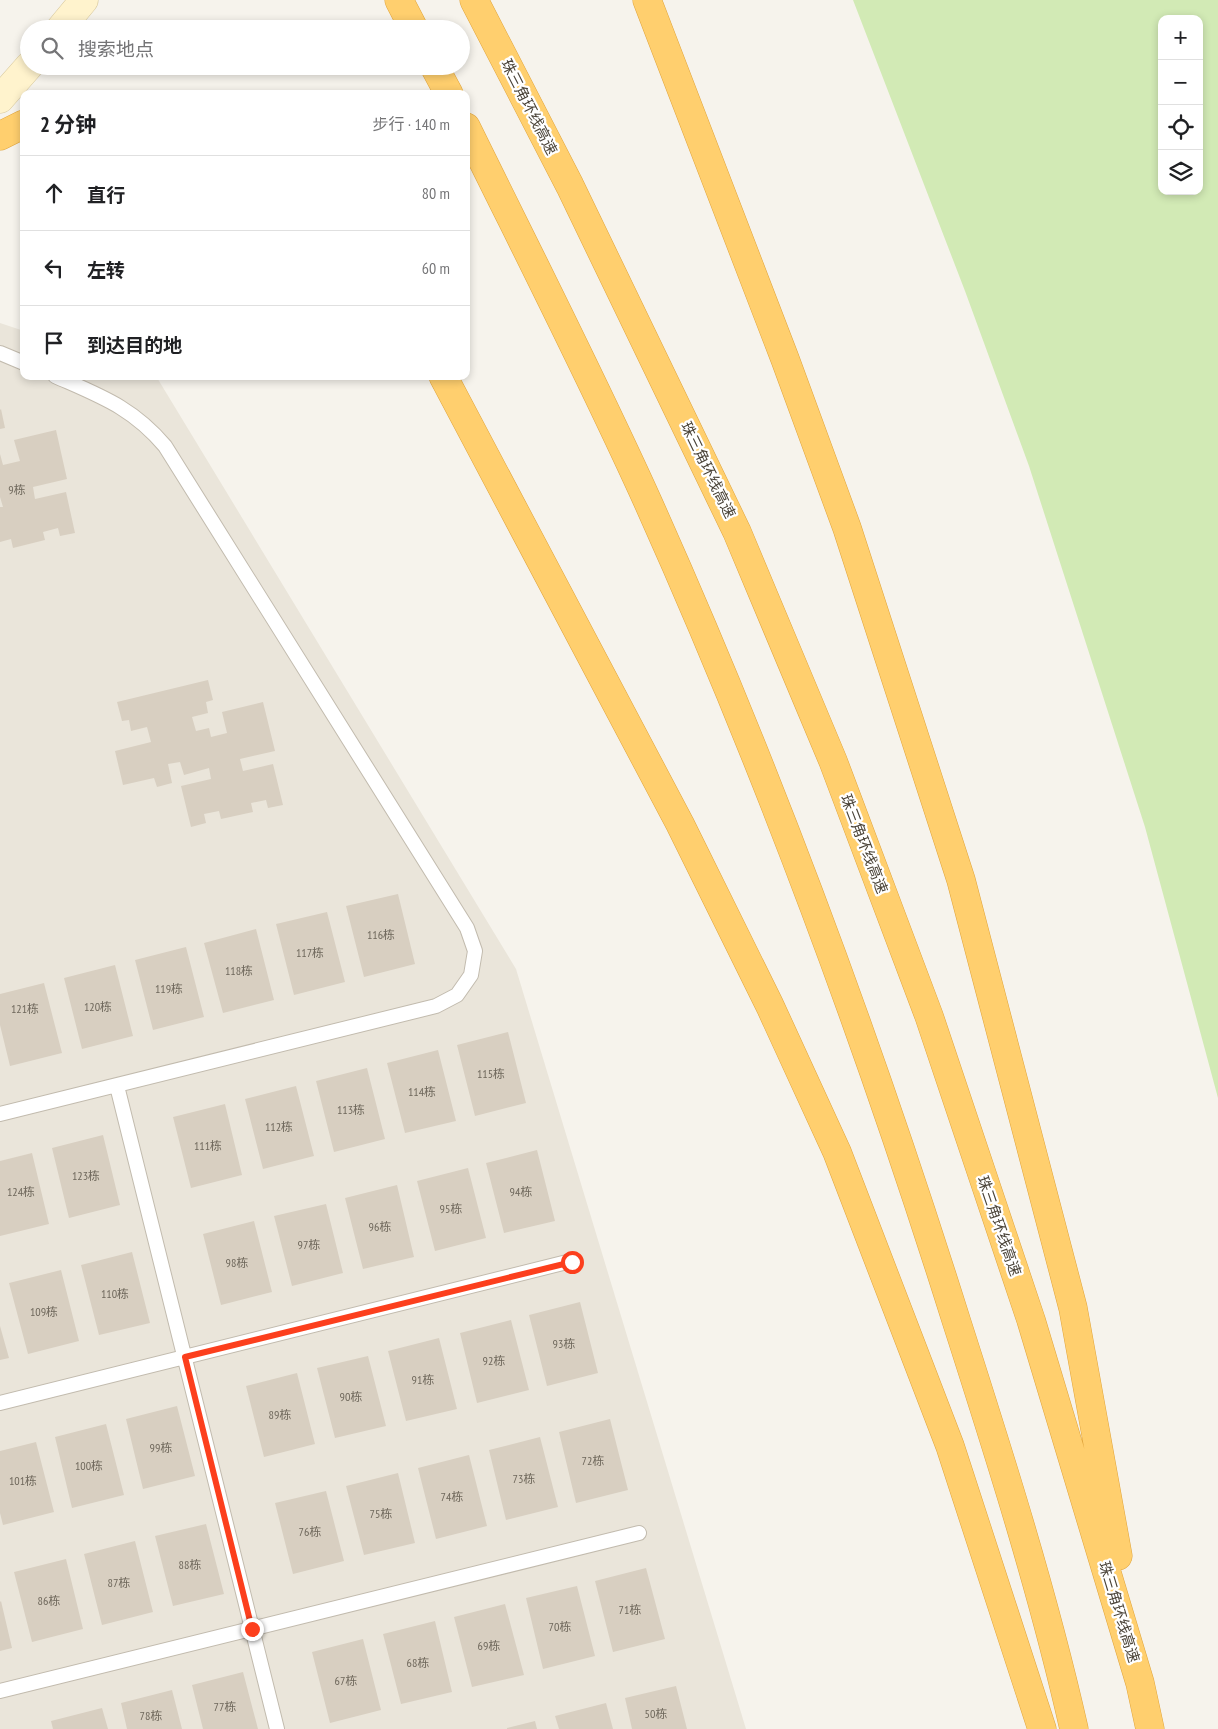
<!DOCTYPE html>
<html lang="zh">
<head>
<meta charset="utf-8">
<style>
	:root { --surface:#fff; --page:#f6f6f6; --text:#202124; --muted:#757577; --line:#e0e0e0 }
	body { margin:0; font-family:"PT Sans Narrow","Noto Sans SC",sans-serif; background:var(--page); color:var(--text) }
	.controls { position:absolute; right:15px; top:15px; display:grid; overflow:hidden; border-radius:10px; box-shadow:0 2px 8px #0003 }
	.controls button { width:45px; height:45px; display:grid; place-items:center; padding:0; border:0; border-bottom:1px solid var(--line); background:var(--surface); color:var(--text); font:25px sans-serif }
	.stop { position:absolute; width:15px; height:15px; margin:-11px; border:4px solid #fc3f1d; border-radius:50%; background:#fff }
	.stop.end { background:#fc3f1d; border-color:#fff; box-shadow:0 1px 5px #0008 }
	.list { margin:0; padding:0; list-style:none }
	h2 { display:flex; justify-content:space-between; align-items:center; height:65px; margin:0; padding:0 20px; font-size:21px }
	h2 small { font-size:16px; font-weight:400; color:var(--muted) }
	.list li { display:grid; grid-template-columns:32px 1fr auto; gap:15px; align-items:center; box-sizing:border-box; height:75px; padding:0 20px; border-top:1px solid var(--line) }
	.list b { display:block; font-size:19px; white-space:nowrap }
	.list em { font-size:16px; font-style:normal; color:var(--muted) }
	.icon { flex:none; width:28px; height:28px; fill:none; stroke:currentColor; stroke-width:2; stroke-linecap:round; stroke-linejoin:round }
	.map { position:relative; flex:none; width:1218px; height:1729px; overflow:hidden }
	.search { position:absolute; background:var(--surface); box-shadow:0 2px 8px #0003; left:20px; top:20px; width:450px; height:55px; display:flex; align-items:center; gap:12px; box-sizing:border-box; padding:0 18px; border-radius:28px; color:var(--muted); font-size:19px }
	.panel { position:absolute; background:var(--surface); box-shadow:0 2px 8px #0003; left:20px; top:90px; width:450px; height:290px; border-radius:10px }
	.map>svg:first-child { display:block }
	.residential { fill:#eae5da }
	.green { fill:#d2eab5; fill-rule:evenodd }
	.building { fill:#d8cfc1 }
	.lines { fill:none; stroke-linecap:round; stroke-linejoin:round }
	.lane-casing { stroke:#c2bbae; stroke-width:16 }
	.secondary-casing { stroke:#d6c79b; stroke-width:29 }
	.highway-casing { stroke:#e0a43c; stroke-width:29 }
	.lane { stroke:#fff; stroke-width:14 }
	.secondary { stroke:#fff3cd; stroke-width:28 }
	.highway { stroke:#ffcf6e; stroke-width:28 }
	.route { stroke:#fc3f1d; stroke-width:6 }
	.labels { text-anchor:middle; stroke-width:4.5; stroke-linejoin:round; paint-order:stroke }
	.number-label { font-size:12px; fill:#6e675b }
	.street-label { font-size:15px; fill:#4b4439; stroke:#fff }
</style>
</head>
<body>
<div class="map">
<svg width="1218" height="1729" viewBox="0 0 1218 1729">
	<rect width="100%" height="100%" fill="#f6f3ec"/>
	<path class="residential" d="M0,323L24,331V376H156L516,969L746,1729H0Z"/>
	<path class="green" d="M853,0H1218V1098L1145,827L1029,466L965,291ZM1162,19H1199V191H1162Z"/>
	<path class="building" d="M1,409L5,428L0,429V410Z
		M56,430L67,479L33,487L35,499L66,492L75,533L60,536L58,528L43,532L45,540L13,548L11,539L0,542V507H3L0,497V454L3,465L20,461L14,440Z
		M208,680L213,700L206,702L208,713L192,717L196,731L209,728L211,737L227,733L222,712L263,702L275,751L240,759L243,771L273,764L283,805L268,808L266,800L251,803L253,812L221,819L219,811L204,814L206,823L191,827L181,786L211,779L209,768L184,775L180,762L168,764L172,783L157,787L154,778L123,785L115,751L151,742L147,727L131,731L129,720L122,721L117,702Z
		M398,894L415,964L364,977L346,906Z
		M327,912L345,982L294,995L276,924Z
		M256,929L274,1000L223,1013L204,943Z
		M186,947L204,1017L153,1030L135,960Z
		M115,965L133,1036L82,1049L64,978Z
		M44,983L62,1053L10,1066L0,1025V994Z
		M508,1032L526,1103L475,1116L457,1045Z
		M438,1050L456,1121L405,1133L387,1063Z
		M367,1068L385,1139L334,1152L316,1081Z
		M296,1086L314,1156L263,1169L245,1099Z
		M225,1104L242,1175L191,1188L173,1117Z
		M103,1135L120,1205L69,1218L52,1148Z
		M537,1150L555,1221L504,1233L486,1163Z
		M32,1153L49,1224L0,1236V1161Z
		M468,1168L486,1238L435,1251L417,1181Z
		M397,1185L414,1257L363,1269L345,1198Z
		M326,1204L343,1273L292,1286L274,1216Z
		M254,1221L272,1292L221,1305L203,1234Z
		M132,1252L150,1323L99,1335L81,1265Z
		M61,1270L79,1341L28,1354L9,1283Z
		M580,1302L598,1373L547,1386L529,1315Z
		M511,1320L529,1390L477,1403L460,1333Z
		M0,1326L9,1358L0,1360Z
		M439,1338L457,1409L406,1421L388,1351Z
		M368,1356L386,1426L335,1438L317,1368Z
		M297,1373L315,1444L264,1457L246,1386Z
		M177,1406L195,1476L143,1489L126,1419Z
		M610,1419L628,1490L576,1503L559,1432Z
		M106,1424L124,1495L72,1508L55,1437Z
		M540,1437L558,1507L506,1520L489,1450Z
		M36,1442L54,1512L3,1525L0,1513V1451Z
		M469,1455L487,1526L436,1539L418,1468Z
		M398,1473L415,1543L364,1555L346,1486Z
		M326,1491L344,1561L293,1574L275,1503Z
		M206,1524L224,1594L173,1606L155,1536Z
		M135,1541L153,1612L102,1625L84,1554Z
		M66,1559L83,1629L32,1642L14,1572Z
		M646,1568L665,1639L613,1652L595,1581Z
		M577,1586L595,1656L543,1669L526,1598Z
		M1,1601L12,1648L0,1651V1602Z
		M505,1604L524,1675L472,1687L454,1617Z
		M435,1621L452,1692L401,1704L383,1634Z
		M363,1639L381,1710L330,1723L312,1652Z
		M243,1672L258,1729H203L192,1685Z
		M676,1686L687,1729H632L625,1698Z
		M172,1690L182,1729H127L121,1703Z
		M606,1703L613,1729H559L555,1716Z
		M102,1708L108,1729H53L51,1721Z
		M535,1721L537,1729H507V1728Z"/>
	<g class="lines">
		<defs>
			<path id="lane" d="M0,353L24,363
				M117,1086L277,1729
				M0,1114L436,1006L457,995L471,975L475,951L467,928L165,446C132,407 100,396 55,376
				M0,1403L571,1261
				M0,1691L639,1533"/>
			<path id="secondary" d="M60,29L84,0
				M0,99L29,66"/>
			<path id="highway" d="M399,0L414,29
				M474,0L570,186L737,532L833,761L929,1016L1031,1320L1140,1683L1150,1729
				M647,0L785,359L847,528L961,880L1073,1308L1118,1556
				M434,66L449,94
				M466,127C527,251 590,374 647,500C767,767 869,1043 957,1323C1000,1457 1043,1592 1074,1729
				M0,136L24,124
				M443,376L680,824L770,1006L837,1152L950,1446L1042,1729"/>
		</defs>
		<use href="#lane" class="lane-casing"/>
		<use href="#secondary" class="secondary-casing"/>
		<use href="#highway" class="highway-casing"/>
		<use href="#lane" class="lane"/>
		<use href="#secondary" class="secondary"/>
		<use href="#highway" class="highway"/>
	</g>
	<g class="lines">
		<path class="route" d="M252,1629L185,1357L572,1262"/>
	</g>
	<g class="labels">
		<g class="number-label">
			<text x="17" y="494">9栋</text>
			<text x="381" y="939">116栋</text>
			<text x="310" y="957">117栋</text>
			<text x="239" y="975">118栋</text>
			<text x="169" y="993">119栋</text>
			<text x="98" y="1011">120栋</text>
			<text x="25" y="1013">121栋</text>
			<text x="491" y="1078">115栋</text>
			<text x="422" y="1096">114栋</text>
			<text x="351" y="1114">113栋</text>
			<text x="279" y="1131">112栋</text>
			<text x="208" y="1150">111栋</text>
			<text x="86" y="1180">123栋</text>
			<text x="21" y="1196">124栋</text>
			<text x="521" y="1196">94栋</text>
			<text x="451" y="1213">95栋</text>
			<text x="380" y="1231">96栋</text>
			<text x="309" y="1249">97栋</text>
			<text x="237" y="1267">98栋</text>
			<text x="115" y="1298">110栋</text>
			<text x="44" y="1316">109栋</text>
			<text x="564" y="1348">93栋</text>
			<text x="494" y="1365">92栋</text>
			<text x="423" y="1384">91栋</text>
			<text x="351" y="1401">90栋</text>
			<text x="280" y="1419">89栋</text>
			<text x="161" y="1452">99栋</text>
			<text x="593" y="1465">72栋</text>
			<text x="89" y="1470">100栋</text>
			<text x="524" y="1483">73栋</text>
			<text x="23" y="1485">101栋</text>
			<text x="452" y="1501">74栋</text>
			<text x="381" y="1518">75栋</text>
			<text x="310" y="1536">76栋</text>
			<text x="190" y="1569">88栋</text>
			<text x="119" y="1587">87栋</text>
			<text x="49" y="1605">86栋</text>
			<text x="630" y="1614">71栋</text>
			<text x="560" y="1631">70栋</text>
			<text x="489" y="1650">69栋</text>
			<text x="418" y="1667">68栋</text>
			<text x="346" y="1685">67栋</text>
			<text x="225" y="1711">77栋</text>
			<text x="656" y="1718">50栋</text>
			<text x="151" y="1720">78栋</text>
		</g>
		<g class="street-label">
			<text transform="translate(529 107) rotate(63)" y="5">珠三角环线高速</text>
			<text transform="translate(708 470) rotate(64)" y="5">珠三角环线高速</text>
			<text transform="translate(864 844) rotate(69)" y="5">珠三角环线高速</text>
			<text transform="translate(999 1226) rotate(71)" y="5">珠三角环线高速</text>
			<text transform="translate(1119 1612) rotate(73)" y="5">珠三角环线高速</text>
		</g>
	</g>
</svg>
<div class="controls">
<button>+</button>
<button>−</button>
<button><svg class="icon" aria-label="locate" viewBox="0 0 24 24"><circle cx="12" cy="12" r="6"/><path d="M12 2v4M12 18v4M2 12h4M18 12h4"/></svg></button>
<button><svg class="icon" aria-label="layers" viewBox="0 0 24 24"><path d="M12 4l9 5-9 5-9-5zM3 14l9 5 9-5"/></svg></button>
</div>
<div class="stop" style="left:572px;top:1262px"></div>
<div class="stop end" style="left:252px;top:1629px"></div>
<div class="search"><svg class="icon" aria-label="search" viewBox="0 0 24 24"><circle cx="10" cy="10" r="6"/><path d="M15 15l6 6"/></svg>搜索地点</div>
<section class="panel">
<h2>2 分钟<small>步行 · 140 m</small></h2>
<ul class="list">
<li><svg class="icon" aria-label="ahead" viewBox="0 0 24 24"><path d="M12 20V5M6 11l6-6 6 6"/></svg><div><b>直行</b></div><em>80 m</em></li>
<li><svg class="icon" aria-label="left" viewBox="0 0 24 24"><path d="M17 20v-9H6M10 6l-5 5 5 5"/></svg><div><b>左转</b></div><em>60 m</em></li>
<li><svg class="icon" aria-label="arrive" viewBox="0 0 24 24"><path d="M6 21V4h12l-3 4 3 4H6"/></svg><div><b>到达目的地</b></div></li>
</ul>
</section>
</div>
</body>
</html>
